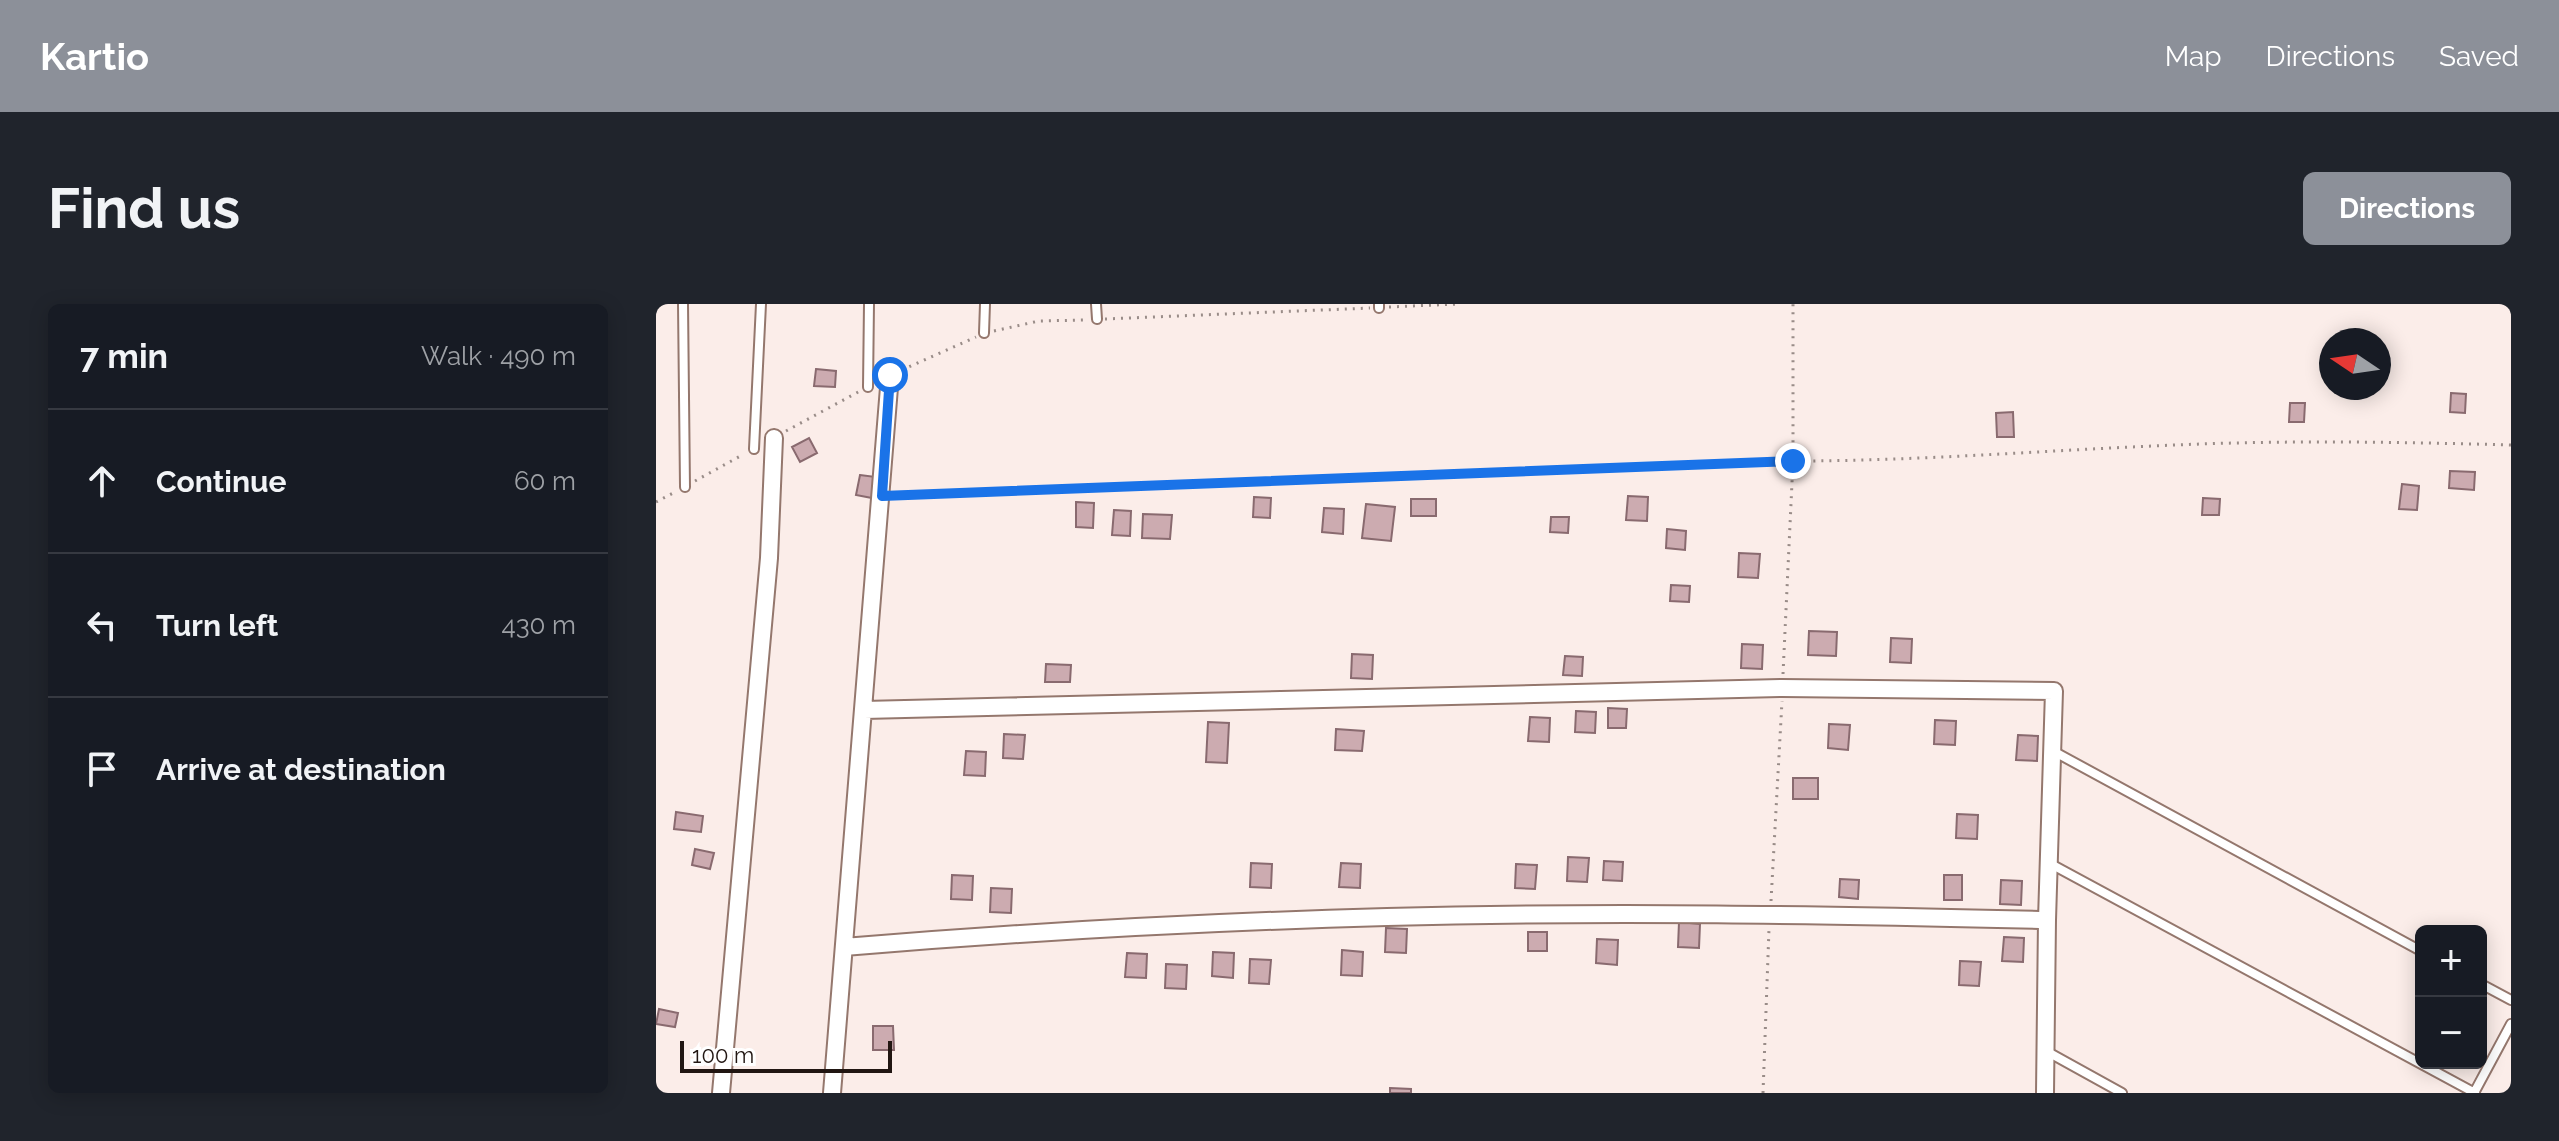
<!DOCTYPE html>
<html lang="en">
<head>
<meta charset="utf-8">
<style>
	:root { --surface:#171b24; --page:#20242c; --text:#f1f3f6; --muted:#9ea1a6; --line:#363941; --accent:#8c9099 }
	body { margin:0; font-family:Raleway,sans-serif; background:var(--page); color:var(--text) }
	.controls { position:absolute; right:24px; bottom:24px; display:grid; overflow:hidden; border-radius:12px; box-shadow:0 4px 20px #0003 }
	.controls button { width:72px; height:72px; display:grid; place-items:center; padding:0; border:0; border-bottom:2px solid var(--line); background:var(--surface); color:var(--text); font:40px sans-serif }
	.compass { position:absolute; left:1663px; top:24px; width:72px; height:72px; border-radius:50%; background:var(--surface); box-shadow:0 4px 20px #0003; rotate:283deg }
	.scale { position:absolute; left:24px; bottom:20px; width:212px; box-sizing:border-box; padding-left:8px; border:4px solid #211612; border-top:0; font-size:22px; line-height:28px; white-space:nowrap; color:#211612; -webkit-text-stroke:6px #fff; paint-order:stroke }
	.stop { position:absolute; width:24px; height:24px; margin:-18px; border:6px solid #1a73e8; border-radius:50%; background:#fff }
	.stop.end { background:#1a73e8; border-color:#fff; box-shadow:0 2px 8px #0008 }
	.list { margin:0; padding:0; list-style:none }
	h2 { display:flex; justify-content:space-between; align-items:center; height:104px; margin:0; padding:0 32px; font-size:34px }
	h2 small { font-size:26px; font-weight:400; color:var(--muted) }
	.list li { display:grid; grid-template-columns:52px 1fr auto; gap:24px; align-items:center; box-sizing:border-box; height:144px; padding:0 32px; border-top:2px solid var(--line) }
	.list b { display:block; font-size:30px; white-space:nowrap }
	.list em { font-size:26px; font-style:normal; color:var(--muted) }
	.icon { flex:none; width:44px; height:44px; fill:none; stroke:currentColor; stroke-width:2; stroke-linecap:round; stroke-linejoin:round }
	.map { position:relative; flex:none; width:1855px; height:789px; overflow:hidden; border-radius:12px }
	header { display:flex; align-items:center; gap:48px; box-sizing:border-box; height:112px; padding:0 40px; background:var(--accent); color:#fff }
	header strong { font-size:38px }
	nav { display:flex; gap:44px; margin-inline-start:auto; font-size:28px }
	.intro { display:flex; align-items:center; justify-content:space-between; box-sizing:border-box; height:192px; padding:0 48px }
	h1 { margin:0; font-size:56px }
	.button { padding:20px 36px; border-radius:12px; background:var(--accent); color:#fff; font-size:28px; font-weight:700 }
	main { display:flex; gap:48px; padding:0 48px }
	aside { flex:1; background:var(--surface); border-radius:12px; box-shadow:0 4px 20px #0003 }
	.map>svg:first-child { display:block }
	.building { fill:#ccabb0; stroke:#896a6f; stroke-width:2 }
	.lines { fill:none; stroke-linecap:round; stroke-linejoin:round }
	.service-casing { stroke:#94776d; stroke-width:12 }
	.minor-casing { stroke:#94776d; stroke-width:20 }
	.path { stroke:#998c88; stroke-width:3; stroke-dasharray:2 6; stroke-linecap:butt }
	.service { stroke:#fff; stroke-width:8 }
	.minor { stroke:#fff; stroke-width:16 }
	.route { stroke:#1a73e8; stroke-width:10 }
</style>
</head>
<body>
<header>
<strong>Kartio</strong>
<nav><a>Map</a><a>Directions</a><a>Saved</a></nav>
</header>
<div class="intro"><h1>Find us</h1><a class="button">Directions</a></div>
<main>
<aside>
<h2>7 min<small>Walk · 490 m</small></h2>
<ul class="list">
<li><svg class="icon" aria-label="ahead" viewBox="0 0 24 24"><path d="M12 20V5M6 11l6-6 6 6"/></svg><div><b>Continue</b></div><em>60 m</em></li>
<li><svg class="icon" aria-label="left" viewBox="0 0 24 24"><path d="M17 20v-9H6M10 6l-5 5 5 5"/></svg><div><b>Turn left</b></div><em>430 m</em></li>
<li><svg class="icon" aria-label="arrive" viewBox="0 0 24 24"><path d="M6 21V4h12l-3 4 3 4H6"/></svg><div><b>Arrive at destination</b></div></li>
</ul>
</aside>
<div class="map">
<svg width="1855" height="789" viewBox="0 0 1855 789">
	<rect width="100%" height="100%" fill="#fbede9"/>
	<path class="building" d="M160,65L180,67L179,83L158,82Z
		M1795,89L1810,90L1809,109L1794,108Z
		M1634,99H1649L1648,118H1633Z
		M1357,108L1358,133H1341L1340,109Z
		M153,134L161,149L144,158L136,143Z
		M1794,167L1819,168L1818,186L1793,184Z
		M204,171L220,173L216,194L200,191Z
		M1746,180L1763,182L1761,206L1743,205Z
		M972,192L992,193L991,217L970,216Z
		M598,193L615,194L614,214L597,213Z
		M1547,194L1564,195L1563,211H1546Z
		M755,195H780V212H755Z
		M420,198L438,199L437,224L420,223Z
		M710,200L739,203L735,237L706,234Z
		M668,204L688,205L687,230L666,228Z
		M458,206L475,207L474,232L456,231Z
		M487,210L516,211L514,235L486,234Z
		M895,213H913L912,229L894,228Z
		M1011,225L1030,227L1029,246L1010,244Z
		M1083,249L1104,250L1102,274L1082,273Z
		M1015,281L1034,282L1033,298L1014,297Z
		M1153,327L1181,328L1180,352L1152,351Z
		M1235,334L1256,335L1255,359L1234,358Z
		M1086,340L1107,341L1106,365L1085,364Z
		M696,350L717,351L716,375L695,374Z
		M909,352L927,353L926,372L907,371Z
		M390,360L415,361L414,378H389Z
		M952,404L971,405L970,424H952Z
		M920,407L940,408L939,429L919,428Z
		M874,413L894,414L893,438L872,437Z
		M1279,416L1300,417L1299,441L1278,440Z
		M552,418L573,419L571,459L550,458Z
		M1173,420L1194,421L1192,446L1172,444Z
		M680,425L708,427L706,447L679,446Z
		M348,430L369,431L367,455L347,454Z
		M1362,431L1382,432L1381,457L1360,456Z
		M310,447L330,448L329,472L308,471Z
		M1137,474H1162V495H1137Z
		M20,508L47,512L45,528L18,525Z
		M1301,510L1322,511L1321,535L1300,534Z
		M39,545L58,549L54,565L36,561Z
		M912,553L933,554L931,578L911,577Z
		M948,557L967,558L966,577L947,576Z
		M595,559L616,560L615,584L594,583Z
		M685,559L705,560L704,584L683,583Z
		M860,560L881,561L879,585L859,584Z
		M296,571L317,572L316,596L295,595Z
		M1288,571H1306V596H1288Z
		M1184,575L1203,576L1202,595L1183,593Z
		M1345,576L1366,577L1365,601L1344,600Z
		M335,584L356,585L355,609L334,608Z
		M1023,618L1044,620L1043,644L1022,643Z
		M730,624L751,625L750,649L729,648Z
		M872,628H891V647H872Z
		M1348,633L1368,634L1367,658L1346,657Z
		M941,635L962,636L961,661L940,659Z
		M686,646L707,648L706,672L685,671Z
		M557,648L578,649L577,674L556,672Z
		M471,649L491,650L490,674L469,673Z
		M594,655L615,656L613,680L593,679Z
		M1304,657L1325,658L1323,682L1303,681Z
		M510,660L531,661L530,685L509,684Z
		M3,705L22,709L19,723L0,720Z
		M217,722H237L238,746H217Z
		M734,784L755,785V789H734Z"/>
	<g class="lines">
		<defs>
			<path id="service" d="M27,0L29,183
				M440,0L441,15
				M723,0V4
				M328,29L329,0
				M212,83L213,0
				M98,145L105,0
				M1397,447L1765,647
				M1393,559L1819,789
				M1825,680L1855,696
				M1390,747L1466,789
				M1818,789L1855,720"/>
			<path id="minor" d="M208,406L1126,384L1398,387L1391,616L1389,789
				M188,643C368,628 550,618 731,613C951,607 1171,611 1391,616
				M65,789L113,254L118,134
				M176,789L234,71"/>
		</defs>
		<use href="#service" class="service-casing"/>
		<use href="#minor" class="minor-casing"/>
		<path class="path" d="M733,3L802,0
			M449,15L714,4
			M338,27L383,17L430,16
			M246,66L320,33
			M130,127L204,87
			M39,177L88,150
			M238,191L1137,157C1265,157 1392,146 1520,141C1631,136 1744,138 1855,141
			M0,198L21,187
			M1127,370L1137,157V0
			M1115,597L1126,397
			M1107,789L1113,625"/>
		<use href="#service" class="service"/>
		<use href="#minor" class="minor"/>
	</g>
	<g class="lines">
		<path class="route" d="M234,71L226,192L1137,157"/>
	</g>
</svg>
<div class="controls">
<button>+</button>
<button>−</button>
</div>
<svg class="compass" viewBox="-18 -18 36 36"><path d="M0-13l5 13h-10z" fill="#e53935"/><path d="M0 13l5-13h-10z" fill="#9ea1a6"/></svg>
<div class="scale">100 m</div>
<div class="stop" style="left:234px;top:71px"></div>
<div class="stop end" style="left:1137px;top:157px"></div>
</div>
</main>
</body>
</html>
